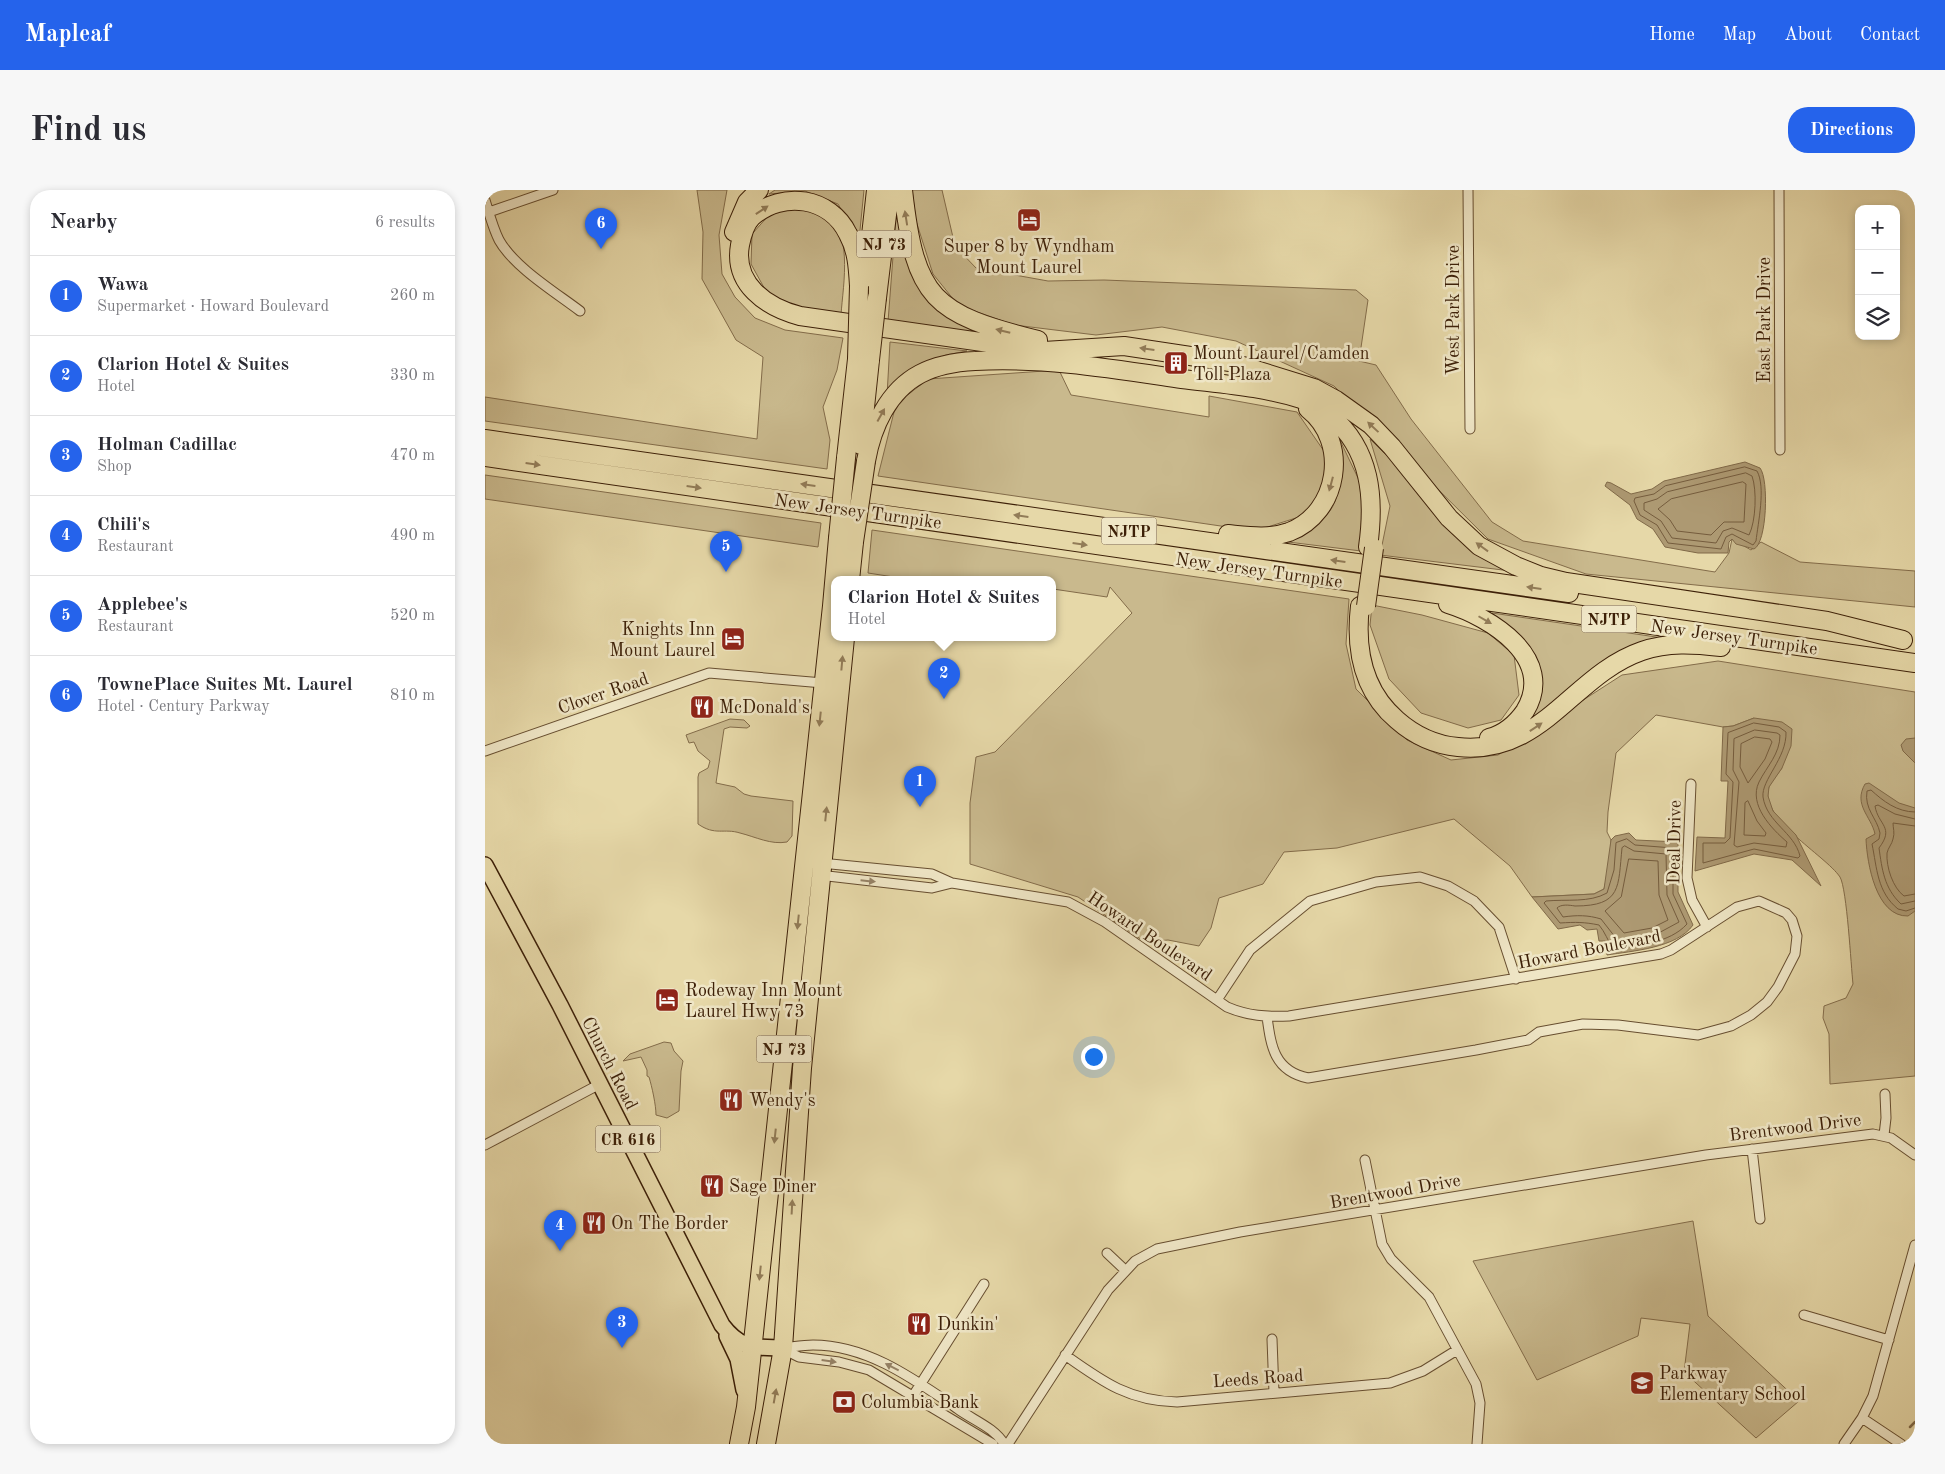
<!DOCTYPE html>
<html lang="en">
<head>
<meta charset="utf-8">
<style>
	:root { --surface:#fff; --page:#f7f7f7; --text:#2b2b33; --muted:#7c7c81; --line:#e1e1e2; --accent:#2563eb }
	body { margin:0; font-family:"Old Standard TT",serif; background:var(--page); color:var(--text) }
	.controls { position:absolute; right:15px; top:15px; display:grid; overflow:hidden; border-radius:10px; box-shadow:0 2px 8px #0003 }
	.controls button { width:45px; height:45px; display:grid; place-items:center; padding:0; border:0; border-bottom:1px solid var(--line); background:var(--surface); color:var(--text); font:25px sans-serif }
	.you { position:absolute; left:608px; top:866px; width:18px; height:18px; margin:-12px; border:4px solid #fff; border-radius:50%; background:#1a73e8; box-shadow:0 0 0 8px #1a73e833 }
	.badge { display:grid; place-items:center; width:32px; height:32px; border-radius:50%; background:var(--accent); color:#fff; font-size:16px; font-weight:700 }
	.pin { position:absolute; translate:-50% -41px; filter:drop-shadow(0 1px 2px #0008) }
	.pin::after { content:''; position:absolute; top:26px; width:18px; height:15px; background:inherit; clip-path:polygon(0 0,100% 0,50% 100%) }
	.popup { position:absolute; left:346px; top:386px; width:225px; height:65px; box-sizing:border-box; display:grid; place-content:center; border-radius:10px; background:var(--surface); filter:drop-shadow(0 1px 4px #0005); font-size:16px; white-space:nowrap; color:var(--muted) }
	.popup b { font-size:19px; color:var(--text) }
	.popup::after { content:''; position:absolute; left:50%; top:100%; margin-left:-10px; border:10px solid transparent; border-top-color:var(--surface) }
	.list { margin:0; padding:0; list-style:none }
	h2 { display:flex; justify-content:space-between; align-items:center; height:65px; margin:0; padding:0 20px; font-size:21px }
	h2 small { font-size:16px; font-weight:400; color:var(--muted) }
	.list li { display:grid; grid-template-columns:32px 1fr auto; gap:15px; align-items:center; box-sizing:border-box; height:80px; padding:0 20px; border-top:1px solid var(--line) }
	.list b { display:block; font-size:19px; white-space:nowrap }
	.list p { margin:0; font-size:16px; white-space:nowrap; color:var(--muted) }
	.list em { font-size:16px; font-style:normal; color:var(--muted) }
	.icon { flex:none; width:28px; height:28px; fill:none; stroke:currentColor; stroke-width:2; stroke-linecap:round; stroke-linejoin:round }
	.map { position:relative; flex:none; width:1430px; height:1254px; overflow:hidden; border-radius:20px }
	header { display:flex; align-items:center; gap:30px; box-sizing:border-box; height:70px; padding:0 25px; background:var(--accent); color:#fff }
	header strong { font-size:24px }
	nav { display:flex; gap:28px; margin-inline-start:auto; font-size:18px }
	.intro { display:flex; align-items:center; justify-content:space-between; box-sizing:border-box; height:120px; padding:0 30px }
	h1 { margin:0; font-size:35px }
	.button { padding:12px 22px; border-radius:20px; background:var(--accent); color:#fff; font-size:18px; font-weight:700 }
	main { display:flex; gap:30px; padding:0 30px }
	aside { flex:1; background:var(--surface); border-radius:20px; box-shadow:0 2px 8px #0003 }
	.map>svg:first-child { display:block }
	.green { fill:#c9b98d; stroke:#836c4a }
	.water { fill:#ad9972; stroke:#806948 }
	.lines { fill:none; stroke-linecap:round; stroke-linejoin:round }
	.shore { stroke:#755c3d; stroke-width:1 }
	.stream { stroke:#806948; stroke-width:2.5 }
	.street-casing { stroke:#674e30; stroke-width:11 }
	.primary-casing { stroke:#3d2008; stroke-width:18 }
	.highway-casing { stroke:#3d2008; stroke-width:20 }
	.street { stroke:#efe6c6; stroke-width:9 }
	.primary { stroke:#e6d8a8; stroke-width:15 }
	.highway { stroke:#e6d8a8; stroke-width:18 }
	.highway-bridge-casing { stroke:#3d2008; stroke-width:20; stroke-linecap:butt }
	.highway-bridge { stroke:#e6d8a8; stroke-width:18 }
	.oneway { fill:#927c58 }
	.oneway2 { fill:#968367 }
	.labels { text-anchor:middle; stroke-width:5; stroke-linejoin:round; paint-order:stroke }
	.shield { fill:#efe6c6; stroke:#725b41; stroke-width:1 }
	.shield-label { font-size:16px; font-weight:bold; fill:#3d2008 }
	.poi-label { font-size:18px; fill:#3d2008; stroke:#efe6c6; text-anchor:start }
	.street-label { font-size:18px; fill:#3d2008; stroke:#efe6c6 }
</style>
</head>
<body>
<header>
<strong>Mapleaf</strong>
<nav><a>Home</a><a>Map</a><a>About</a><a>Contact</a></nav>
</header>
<div class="intro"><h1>Find us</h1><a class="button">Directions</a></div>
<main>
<aside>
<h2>Nearby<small>6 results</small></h2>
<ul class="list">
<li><span class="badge">1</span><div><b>Wawa</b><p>Supermarket · Howard Boulevard</p></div><em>260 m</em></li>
<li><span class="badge">2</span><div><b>Clarion Hotel &amp; Suites</b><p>Hotel</p></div><em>330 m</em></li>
<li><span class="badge">3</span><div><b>Holman Cadillac</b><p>Shop</p></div><em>470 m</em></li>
<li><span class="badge">4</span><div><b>Chili's</b><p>Restaurant</p></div><em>490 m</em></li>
<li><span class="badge">5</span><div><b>Applebee's</b><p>Restaurant</p></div><em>520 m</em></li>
<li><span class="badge">6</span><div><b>TownePlace Suites Mt. Laurel</b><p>Hotel · Century Parkway</p></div><em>810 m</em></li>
</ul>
</aside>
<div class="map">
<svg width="1430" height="1254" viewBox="0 0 1430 1254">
	<rect width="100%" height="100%" fill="#e6d8a8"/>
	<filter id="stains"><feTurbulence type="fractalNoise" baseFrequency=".004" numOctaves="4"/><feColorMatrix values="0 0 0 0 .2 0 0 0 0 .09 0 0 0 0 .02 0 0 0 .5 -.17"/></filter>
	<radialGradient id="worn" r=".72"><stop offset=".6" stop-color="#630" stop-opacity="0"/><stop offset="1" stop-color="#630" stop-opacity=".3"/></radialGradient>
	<path class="green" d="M212,0H242L234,45L237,84L250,107L270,128L300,140L358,148L352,180L338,217L345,250L342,279L0,231V207L272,249L278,167L251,150L217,89L218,42Z
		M290,0H379L374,50L353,14L320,1L284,4Z
		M427,0H457L470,56L491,78L563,91L619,90L871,100L883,110L874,171L891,175L926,229L1007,332L1038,351L1230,382L1244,363L1247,349L1266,360L1276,352L1315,372L1430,381V417L1101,384L1003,349L849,196L751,151L677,137L611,145L529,135L473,115L448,84L431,31Z
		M413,1L434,93L526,149L403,132Z
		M312,15C319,17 328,17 335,20C370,36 358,94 356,125L313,117L282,103L266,74L267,44L284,25Z
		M405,152L482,161L461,165L425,180L402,206Z
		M574,180L586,205L724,227V206L812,222L841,264L840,305L814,327L770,341L393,286L411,214L443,189Z
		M852,244L873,288L878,304L876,361L795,351C809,344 825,339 837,329C861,311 855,270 852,244Z
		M885,249L919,283L1026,381L895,365L905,316Z
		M0,285L336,333L333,357L0,309Z
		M387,340L864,409L861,454L871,499L922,550L966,570L1013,565L1137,485L1233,471L1430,502V886L1345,894L1344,844L1338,828L1339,816L1361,808L1368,794C1366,776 1362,699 1355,687C1340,665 1273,628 1284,597C1286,591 1293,584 1297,578L1269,528L1248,536L1238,537L1171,525L1131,563L1123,622L1122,642L1126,650L1124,679L1119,699L1109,704L1047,707L1025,676L969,629L852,658L799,662L778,694L734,708L726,738L714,756L683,750L660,752L593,707L485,674V613L491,567L510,562L647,423L625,397L622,407L568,399V390H501L475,387V390H428L383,383Z
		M887,415L937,425L1003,443L1029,465L1034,505L1016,530L983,538L936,523L904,489L885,435Z
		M1007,423L1178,448L1039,536L1051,479L1041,453Z
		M245,529L259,530L265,536L262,538L245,537L239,539L231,593L250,597L259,604L266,606L308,611L307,646L302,652C286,655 271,647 255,643C239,638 230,646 213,634V587L214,583L223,578L225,571L213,561L209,552L204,553L201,545Z
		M179,852L186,853L189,861L198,871L196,881L194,921L182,928L171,925C171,915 167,897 164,887L162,886V880L156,867L138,871L145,864Z
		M1208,1031L1223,1126L1314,1211L1271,1248L1199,1182L1205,1134L1156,1128L1153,1146L1052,1190L988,1071Z"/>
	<path class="water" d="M1260,272L1275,278C1284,289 1282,353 1269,359L1251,354L1247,349L1244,352L1243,363H1213L1180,357L1168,339L1152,329L1145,315L1120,296L1122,292L1126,293L1146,304L1167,299L1179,291Z
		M1269,528L1297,532L1307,539L1306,556L1297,578L1284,597L1283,606L1288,621L1311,645L1336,696L1307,670L1269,664L1210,681L1212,647L1240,648L1243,591H1236L1238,537L1248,536Z
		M1430,548V573L1418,561L1416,555L1421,549Z
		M1384,593L1414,613L1430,618V721L1423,726C1391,727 1382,673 1381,649L1390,644C1386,626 1368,615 1380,594Z
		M1144,643L1151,650L1193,652V702L1208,735C1192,758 1147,761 1122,765L1120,751H1114L1112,739L1102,740L1095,735L1073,739L1047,707L1109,704L1119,699L1126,650L1130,646Z"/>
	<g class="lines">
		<path class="shore" d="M1260,277L1272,281C1281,297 1273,333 1271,351L1268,355L1247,344L1241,347L1236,359L1183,353L1172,335L1155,325L1149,311L1150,308L1169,304L1180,296Z
			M1261,283L1267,286C1272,300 1271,331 1264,345L1247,338L1238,341L1231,353L1187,348L1176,331L1159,320V313L1172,309L1182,302Z
			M1258,292L1261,294L1259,332H1239L1226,345L1192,341L1185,330L1173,319L1186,309Z
			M1269,533L1294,537L1301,542C1302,568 1276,590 1278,607C1282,633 1309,642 1315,666L1313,668L1269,659L1218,673V653H1240L1245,648L1248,592L1241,584L1243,543Z
			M1270,540L1292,543L1295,545C1295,564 1282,576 1274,592C1263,615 1287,639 1302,652L1301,657L1269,653L1252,657L1249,655L1254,592L1248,580L1249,549Z
			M1270,547L1285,549L1287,552L1280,569L1263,593L1255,577L1256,554Z
			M1263,611L1272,631L1281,643L1280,646L1259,645L1260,613Z
			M1430,622C1412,622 1398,611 1386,600L1382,601C1379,619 1392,628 1395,643L1394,649L1387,654C1392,678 1392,702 1413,719L1421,721L1430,718
			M1430,629L1410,624L1393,615L1390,616C1393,635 1410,637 1394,658C1397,679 1399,698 1416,714L1430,711
			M1430,636L1408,633C1408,638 1410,643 1408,649C1407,654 1403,658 1402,663C1401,677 1408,698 1419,706L1430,704
			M1142,649L1150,655L1188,658V704L1202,734C1185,753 1152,756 1128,759C1123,751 1120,742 1114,735C1099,732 1091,732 1075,733L1059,713L1061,711C1082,709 1104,713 1122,703L1129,680L1131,653Z
			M1140,656L1149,661L1181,664L1182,705L1194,732L1170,745L1134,752L1116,729C1103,725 1092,725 1078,727L1072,718C1076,714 1084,715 1090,716C1137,716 1133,697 1137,658Z
			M1144,669L1173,671L1174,705L1183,730L1167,738L1139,743L1120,721L1136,707Z"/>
		<path class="stream" d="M1425,1237L1430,1232"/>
		<defs>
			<path id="street" d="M983,0L985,239
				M1294,0L1295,260
				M0,10C4,23 8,38 14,50C29,77 70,102 95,121
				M4,22L68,0
				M0,561L224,483L338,493
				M1206,594L1202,688L1207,710L1222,737
				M336,673L447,684L467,693L583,712L620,732L742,817C763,826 782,827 804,826L1176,764L1186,760L1252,717L1274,711L1301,723L1307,730L1312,746L1310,764L1293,797L1282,812L1266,825L1246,836L1213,845L1133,835L1098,834L1054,842L1043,850L991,860L823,888C789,881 786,856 782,827
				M334,685L447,698L467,693
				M732,810L765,760L825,711L891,692L935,687L963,696L989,711L1014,737L1031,789
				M1399,945L1401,928L1400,904
				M0,955L115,894
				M1267,959L1275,1029
				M880,970L897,1054L906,1069L944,1107L991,1194L995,1213L992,1254
				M622,1063L640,1080
				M1319,1125L1404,1150
				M787,1149L789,1203
				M298,1158C308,1157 318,1155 328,1155C383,1155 430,1190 473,1219C488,1230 510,1238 519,1254
				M298,1159L314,1167L354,1172L384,1180L508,1254
				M580,1165C618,1192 644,1211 692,1212L905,1193L938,1181L972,1160
				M428,1206L499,1094
				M1377,1228L1416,1254
				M523,1254L623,1100L650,1071L672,1059L755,1042L1221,965L1388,944L1406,948L1430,965
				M1359,1254L1377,1228L1388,1206L1430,1055"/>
			<path id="primary" d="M0,675L75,815L237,1135C256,1160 269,1157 298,1158
				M242,1146L253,1169L259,1200"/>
			<path id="highway" d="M418,0C430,109 448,124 553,150
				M249,42L262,12L274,0
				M381,91L391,0
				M374,96C373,78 372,60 363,44C345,7 298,0 267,27C260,34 257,45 255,55C248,94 281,117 315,126L559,161L639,156L745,172L829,198L851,210L886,235L907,257L964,328L994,356L1031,376L1056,386L1081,392L1342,431L1418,450
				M392,108L405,0
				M0,249L1084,403
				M376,255L385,170
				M0,267L1430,473
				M361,268L372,169
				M381,271C387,237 403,201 435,184C452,175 470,172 490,171C559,167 629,179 697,189C736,194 779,197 816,209C827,213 837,219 846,226C886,260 890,308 883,357
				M743,344C764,346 784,349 804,342C854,323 865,252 823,219
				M365,390L369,352
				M963,414C1005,427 1072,468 1040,521C1031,534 1019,544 1004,548
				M875,416C870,459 877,500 912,530C929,545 951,555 973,557C1058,566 1087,485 1157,461C1183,452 1209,454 1236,457
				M254,1254L261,1217L347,416L353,348
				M281,1254L298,1158L317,878L360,448"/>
		</defs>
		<use href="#street" class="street-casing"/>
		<use href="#primary" class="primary-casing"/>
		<use href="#highway" class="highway-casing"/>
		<use href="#street" class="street"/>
		<use href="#primary" class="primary"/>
		<use href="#highway" class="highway"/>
		<defs>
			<path id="highway-bridge" d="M372,169L374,96
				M385,170L392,108
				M353,348L361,268
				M369,352L381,271
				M881,416L889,358"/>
		</defs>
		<use href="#highway-bridge" class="highway-bridge-casing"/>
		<use href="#highway-bridge" class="highway-bridge"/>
	</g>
	<defs><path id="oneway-solid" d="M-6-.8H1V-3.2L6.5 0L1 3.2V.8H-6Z" transform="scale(1.25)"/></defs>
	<g class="oneway">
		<use href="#oneway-solid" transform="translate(277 20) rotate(-34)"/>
		<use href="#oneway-solid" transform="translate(421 28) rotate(-99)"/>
		<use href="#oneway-solid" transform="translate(518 141) rotate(-166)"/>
		<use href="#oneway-solid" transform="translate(662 159) rotate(-172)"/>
		<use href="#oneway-solid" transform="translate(396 225) rotate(-61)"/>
		<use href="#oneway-solid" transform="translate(888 237) rotate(-137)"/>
		<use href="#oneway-solid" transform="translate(48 274) rotate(8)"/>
		<use href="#oneway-solid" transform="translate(846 294) rotate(105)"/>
		<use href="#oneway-solid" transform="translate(323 295) rotate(-172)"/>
		<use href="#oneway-solid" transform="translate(209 297) rotate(8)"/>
		<use href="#oneway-solid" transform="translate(536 326) rotate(-172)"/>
		<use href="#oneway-solid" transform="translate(595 354) rotate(8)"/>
		<use href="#oneway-solid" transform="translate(997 357) rotate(-144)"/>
		<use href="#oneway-solid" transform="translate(853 371) rotate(-172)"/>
		<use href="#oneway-solid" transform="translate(1049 398) rotate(-172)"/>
		<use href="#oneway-solid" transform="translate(1000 430) rotate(30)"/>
		<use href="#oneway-solid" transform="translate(357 473) rotate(-85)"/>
		<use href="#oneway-solid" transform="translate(335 529) rotate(96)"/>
		<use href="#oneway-solid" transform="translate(1051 537) rotate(-34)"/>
		<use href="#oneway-solid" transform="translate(341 624) rotate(-84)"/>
		<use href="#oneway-solid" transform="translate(313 732) rotate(96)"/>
		<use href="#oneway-solid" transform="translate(290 946) rotate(96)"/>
		<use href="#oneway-solid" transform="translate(307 1017) rotate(-87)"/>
		<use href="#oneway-solid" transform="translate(275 1083) rotate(96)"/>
		<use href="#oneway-solid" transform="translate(290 1206) rotate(-80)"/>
	</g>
	<g class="oneway2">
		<use href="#oneway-solid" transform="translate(383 691) rotate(6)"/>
		<use href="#oneway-solid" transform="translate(344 1171) rotate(8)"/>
		<use href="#oneway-solid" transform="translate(407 1177) rotate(-153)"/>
	</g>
	<defs>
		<symbol id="hotel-square" viewBox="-11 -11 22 22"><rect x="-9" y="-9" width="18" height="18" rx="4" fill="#8f2418" stroke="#efe6c6"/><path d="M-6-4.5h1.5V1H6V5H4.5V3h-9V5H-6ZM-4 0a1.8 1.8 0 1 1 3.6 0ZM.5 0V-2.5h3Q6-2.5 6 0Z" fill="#fff"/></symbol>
		<symbol id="building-square" viewBox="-11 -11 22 22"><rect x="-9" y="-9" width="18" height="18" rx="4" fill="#8f2418" stroke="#efe6c6"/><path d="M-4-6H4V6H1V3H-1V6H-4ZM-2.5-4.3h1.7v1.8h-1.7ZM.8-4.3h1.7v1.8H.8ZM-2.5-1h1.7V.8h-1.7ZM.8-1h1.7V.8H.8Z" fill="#fff"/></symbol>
		<symbol id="restaurant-square" viewBox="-11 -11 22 22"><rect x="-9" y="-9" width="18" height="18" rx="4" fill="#8f2418" stroke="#efe6c6"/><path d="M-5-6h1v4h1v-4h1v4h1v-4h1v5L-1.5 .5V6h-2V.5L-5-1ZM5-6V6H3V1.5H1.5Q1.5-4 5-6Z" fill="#fff"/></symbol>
		<symbol id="school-square" viewBox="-11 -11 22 22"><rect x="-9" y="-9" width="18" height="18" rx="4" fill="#8f2418" stroke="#efe6c6"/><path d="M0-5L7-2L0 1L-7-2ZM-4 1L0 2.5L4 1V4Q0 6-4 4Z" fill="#fff"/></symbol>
		<symbol id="bank-square" viewBox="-11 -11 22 22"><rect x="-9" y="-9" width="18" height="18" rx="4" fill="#8f2418" stroke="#efe6c6"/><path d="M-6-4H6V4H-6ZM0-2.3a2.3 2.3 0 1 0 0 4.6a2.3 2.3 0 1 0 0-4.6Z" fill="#fff"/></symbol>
	</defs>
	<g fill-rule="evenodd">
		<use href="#hotel-square" x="530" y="16" width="28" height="28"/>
		<use href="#building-square" x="677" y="159" width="28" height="28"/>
		<use href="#hotel-square" x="234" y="435" width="28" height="28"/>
		<use href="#restaurant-square" x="203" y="503" width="28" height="28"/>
		<use href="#hotel-square" x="168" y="796" width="28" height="28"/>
		<use href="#restaurant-square" x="232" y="896" width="28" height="28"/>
		<use href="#restaurant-square" x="213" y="982" width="28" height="28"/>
		<use href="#restaurant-square" x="95" y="1019" width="28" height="28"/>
		<use href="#restaurant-square" x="420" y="1120" width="28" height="28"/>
		<use href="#school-square" x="1143" y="1179" width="28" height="28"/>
		<use href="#bank-square" x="345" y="1198" width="28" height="28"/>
	</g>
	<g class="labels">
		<g class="shield">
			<rect x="371.5" y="40.5" width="55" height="27" rx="4"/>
			<rect x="616.5" y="327.5" width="55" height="27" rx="4"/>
			<rect x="1096.5" y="415.5" width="55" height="27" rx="4"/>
			<rect x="271.5" y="845.5" width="55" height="27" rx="4"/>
			<rect x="110.5" y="935.5" width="65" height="27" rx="4"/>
		</g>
		<g class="shield-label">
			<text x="399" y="60">NJ 73</text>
			<text x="644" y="347">NJTP</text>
			<text x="1124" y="435">NJTP</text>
			<text x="299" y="865">NJ 73</text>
			<text x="143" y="955">CR 616</text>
		</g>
		<g class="poi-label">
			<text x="544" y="62" text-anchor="middle">Super 8 by Wyndham<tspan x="544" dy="21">Mount Laurel</tspan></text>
			<text x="708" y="169">Mount Laurel/Camden<tspan x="708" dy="21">Toll Plaza</tspan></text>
			<text x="230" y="445" text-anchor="end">Knights Inn<tspan x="230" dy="21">Mount Laurel</tspan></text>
			<text x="234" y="523">McDonald's</text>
			<text x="200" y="806">Rodeway Inn Mount<tspan x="200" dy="21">Laurel Hwy 73</tspan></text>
			<text x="264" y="916">Wendy's</text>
			<text x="244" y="1002">Sage Diner</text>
			<text x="126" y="1039">On The Border</text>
			<text x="452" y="1140">Dunkin'</text>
			<text x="1174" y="1189">Parkway<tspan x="1174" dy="21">Elementary School</tspan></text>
			<text x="376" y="1218">Columbia Bank</text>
		</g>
		<g class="street-label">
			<text transform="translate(968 120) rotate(-90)" y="6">West Park Drive</text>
			<text transform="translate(1279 130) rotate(-90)" y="6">East Park Drive</text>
			<text transform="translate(373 321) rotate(8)" y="6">New Jersey Turnpike</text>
			<text transform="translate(774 380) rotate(8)" y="6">New Jersey Turnpike</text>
			<text transform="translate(1249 447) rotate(8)" y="6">New Jersey Turnpike</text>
			<text transform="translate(118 503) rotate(-19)" y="6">Clover Road</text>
			<text transform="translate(1189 652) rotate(-89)" y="6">Deal Drive</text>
			<text transform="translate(665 746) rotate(34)" y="6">Howard Boulevard</text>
			<text transform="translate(1104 759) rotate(-11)" y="6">Howard Boulevard</text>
			<text transform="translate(125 873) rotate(63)" y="6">Church Road</text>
			<text transform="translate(1310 937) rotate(-7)" y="6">Brentwood Drive</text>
			<text transform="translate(910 1001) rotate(-10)" y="6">Brentwood Drive</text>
			<text transform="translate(773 1188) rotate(-4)" y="6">Leeds Road</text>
		</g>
	</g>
	<rect width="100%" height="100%" filter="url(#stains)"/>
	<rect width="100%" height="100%" fill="url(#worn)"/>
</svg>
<div class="controls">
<button>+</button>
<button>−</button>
<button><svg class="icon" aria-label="layers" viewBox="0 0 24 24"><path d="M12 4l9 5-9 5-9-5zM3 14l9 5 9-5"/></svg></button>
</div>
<div class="you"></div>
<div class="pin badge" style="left:435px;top:617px">1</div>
<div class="pin badge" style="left:459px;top:509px">2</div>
<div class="popup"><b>Clarion Hotel &amp; Suites</b>Hotel</div>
<div class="pin badge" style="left:137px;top:1158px">3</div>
<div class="pin badge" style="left:75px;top:1061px">4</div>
<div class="pin badge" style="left:241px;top:382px">5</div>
<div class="pin badge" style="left:116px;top:59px">6</div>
</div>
</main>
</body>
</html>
